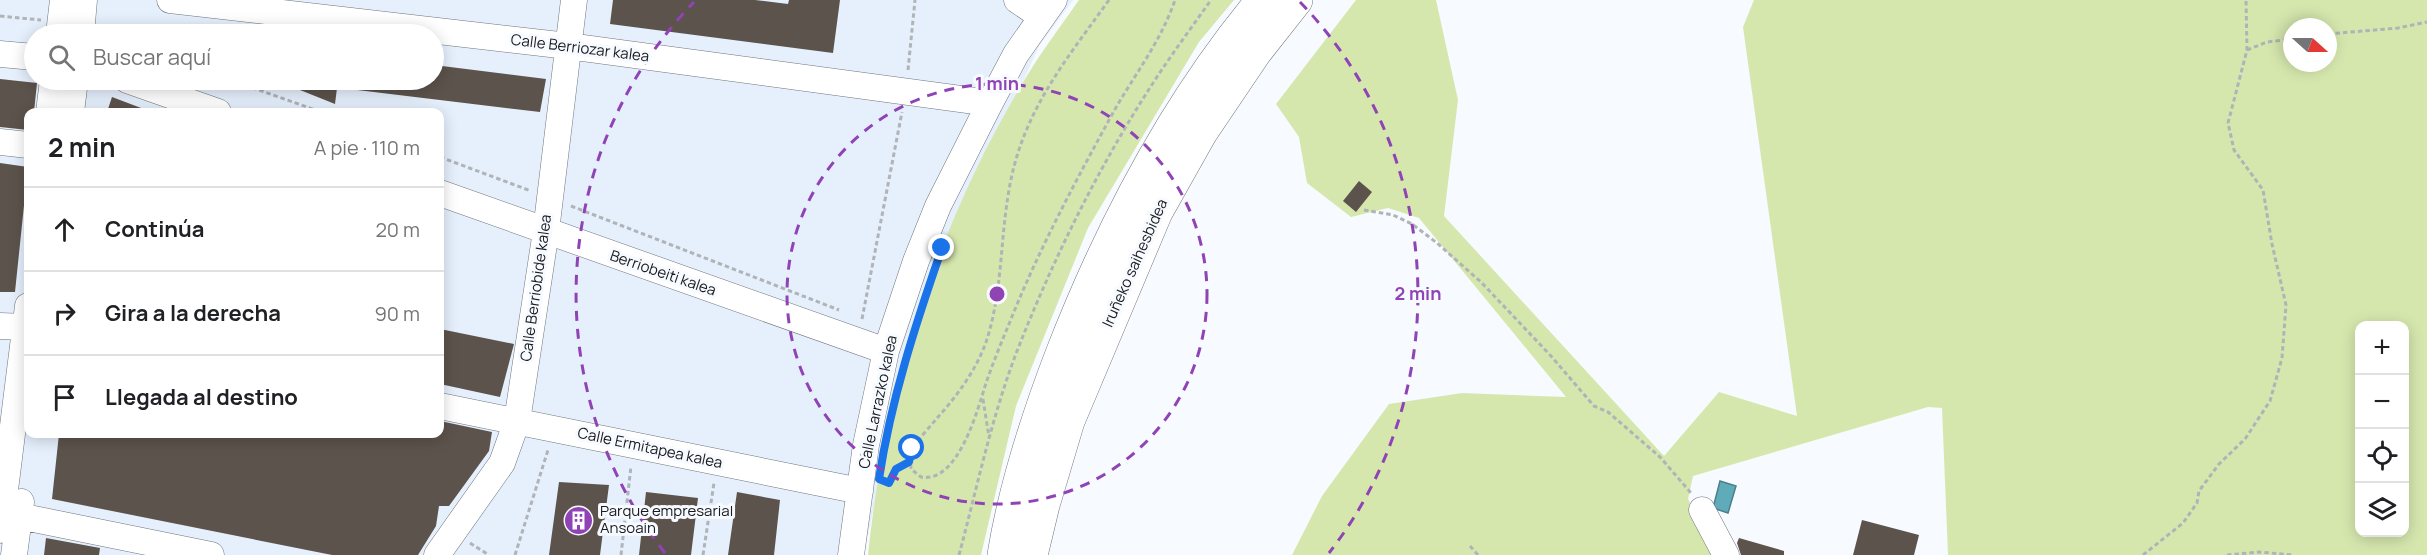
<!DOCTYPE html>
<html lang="es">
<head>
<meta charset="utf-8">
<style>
	:root { --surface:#fff; --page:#f2f2f2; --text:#202124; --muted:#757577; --line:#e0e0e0 }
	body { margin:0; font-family:Manrope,sans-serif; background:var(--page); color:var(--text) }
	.controls { position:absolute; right:18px; bottom:18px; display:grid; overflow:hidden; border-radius:12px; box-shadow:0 3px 15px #0003 }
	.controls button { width:54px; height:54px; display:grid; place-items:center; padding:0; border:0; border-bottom:2px solid var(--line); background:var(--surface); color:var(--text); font:30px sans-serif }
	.compass { position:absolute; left:2283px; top:18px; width:54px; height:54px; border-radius:50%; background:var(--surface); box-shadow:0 3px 15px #0003; rotate:111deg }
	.stop { position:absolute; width:18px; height:18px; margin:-14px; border:4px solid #1a73e8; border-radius:50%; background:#fff }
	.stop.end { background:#1a73e8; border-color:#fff; box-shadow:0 2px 6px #0008 }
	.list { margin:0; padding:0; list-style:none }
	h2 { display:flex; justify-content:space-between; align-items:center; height:78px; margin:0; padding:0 24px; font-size:26px }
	h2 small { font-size:20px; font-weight:400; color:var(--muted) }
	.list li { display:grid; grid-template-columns:39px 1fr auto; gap:18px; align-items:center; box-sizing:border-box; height:84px; padding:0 24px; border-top:2px solid var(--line) }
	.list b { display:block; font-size:22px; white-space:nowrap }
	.list em { font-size:20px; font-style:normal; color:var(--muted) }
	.icon { flex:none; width:33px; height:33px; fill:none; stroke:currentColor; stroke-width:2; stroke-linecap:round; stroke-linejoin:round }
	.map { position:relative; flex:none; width:2427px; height:555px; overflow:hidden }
	.search { position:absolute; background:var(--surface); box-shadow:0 3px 15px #0003; left:24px; top:24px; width:420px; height:66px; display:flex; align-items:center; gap:15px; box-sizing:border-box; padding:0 21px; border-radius:33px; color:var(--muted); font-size:22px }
	.panel { position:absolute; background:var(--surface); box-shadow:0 3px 15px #0003; left:24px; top:108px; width:420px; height:330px; border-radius:12px }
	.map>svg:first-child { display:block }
	.built { fill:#e6f0fd; fill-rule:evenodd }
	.green { fill:#d6e7ae; fill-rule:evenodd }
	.water { fill:#5fabba; stroke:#4a808b; stroke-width:1.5 }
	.building { fill:#5c534c }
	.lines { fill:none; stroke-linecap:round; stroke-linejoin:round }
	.minor-casing { stroke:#6f757e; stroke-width:27 }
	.highway-casing { stroke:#6f757e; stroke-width:34 }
	.path { stroke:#b0b3b7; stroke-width:3; stroke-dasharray:4.5 3; stroke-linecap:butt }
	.minor { stroke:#fff; stroke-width:26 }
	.highway { stroke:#fff; stroke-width:33 }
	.route { stroke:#1a73e8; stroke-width:8 }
	.ring { fill:none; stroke:#9043b4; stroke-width:3; stroke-dasharray:10 8 }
	.labels { text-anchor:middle; stroke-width:6; stroke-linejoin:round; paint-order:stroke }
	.street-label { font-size:15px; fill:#181a1e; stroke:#f7fafe }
	.poi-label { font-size:15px; fill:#181a1e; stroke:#f7fafe; text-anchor:start }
	.centre { fill:#9043b4; stroke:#f7fafe; stroke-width:3 }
	.ring-label { font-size:18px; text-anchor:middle; font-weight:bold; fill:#9043b4; stroke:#f7fafe; stroke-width:6; stroke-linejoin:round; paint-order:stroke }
</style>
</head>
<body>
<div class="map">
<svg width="2427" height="555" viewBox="0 0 2427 555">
	<rect width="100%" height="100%" fill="#f7fafe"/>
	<path class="built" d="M0,0H1073L1039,46L919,314L863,555H0ZM34,34H434V80H34ZM28,112H440V434H28Z"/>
	<path class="green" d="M1079,0H1234L1199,42L1088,228L1016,406L981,555H868C885,388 938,223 1025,79C1041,52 1061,26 1079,0Z
		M1356,0H1436L1458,100L1444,216L1664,456L1719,392L1797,416L1743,27L1754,0H2427V555H1948L1942,408L1928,407L1693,476L1688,499L1717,555H1292L1322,496L1389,404L1462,393L1566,397L1419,218L1388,208L1351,217L1307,183L1299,137L1276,104ZM2292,27H2328V63H2292ZM2360,326H2404V532H2360Z"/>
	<path class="water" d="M1720,481L1736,486L1728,513L1713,508Z"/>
	<path class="building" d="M613,0H755L788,4L789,0H840L833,53L610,24Z
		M434,65L546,79L540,112L349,89V80H434Z
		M0,79L37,83L34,112H28V130L0,127Z
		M275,80H338L335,104Z
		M112,97L149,111V112H107Z
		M0,163L28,167L15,292H0Z
		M1359,181L1372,192L1356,212L1343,201Z
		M440,329L514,344L500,397L440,384Z
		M440,421L492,432L489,451L449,506H439L436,526L418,555H332L52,499L59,434H440Z
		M559,482L609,485L600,555H549Z
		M646,492L698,498L691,555H639Z
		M737,492L780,500L774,555H728Z
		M1862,520L1919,535L1914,555H1853Z
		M46,538L100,548L99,555H44Z
		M1739,538L1784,551V555H1741L1737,543Z"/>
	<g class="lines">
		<defs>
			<path id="minor" d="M170,0L568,46L990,103
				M1017,0L1042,17
				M59,34L63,0
				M81,34L84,0
				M0,54L34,57
				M127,80L218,112
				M49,112L53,80
				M71,112L75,80
				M0,142L28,145
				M440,193L886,351
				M0,326L28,327
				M440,406L860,491
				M1702,510L1726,555
				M19,516L211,555
				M0,530L28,306
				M14,555L21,502
				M437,555L502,463L517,421L546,231L574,0
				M851,555L866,445L886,351L916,261L938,206L990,103L1016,54L1054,0"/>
			<path id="highway" d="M1004,555C1015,487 1037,419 1062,354C1111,228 1175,105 1263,0
				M1031,555L1043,505L1068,421L1156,212L1201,132L1255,52L1296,0"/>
		</defs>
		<use href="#minor" class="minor-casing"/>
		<use href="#highway" class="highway-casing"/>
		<path class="path" d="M1109,0C1063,64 1020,115 1008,196C1000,245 1002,297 985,345C975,371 957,396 938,417C929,428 917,440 910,453L911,469L921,477C958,484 978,409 986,383C993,363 1001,343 1009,324C1038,251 1076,180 1114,111C1135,74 1161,41 1175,0
			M0,16L41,20
			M2328,34L2398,28L2427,22
			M2247,50L2267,42L2292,39
			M908,70L915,0
			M231,80L321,112
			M440,157L531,191
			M571,206L839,310
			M1364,210L1393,215L1412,224L1437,243L1481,282L1551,356L1594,406L1608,412L1660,457L1691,493
			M862,319L902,112
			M983,399L989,437
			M883,480L889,482L896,469L909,462
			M470,543L489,555
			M1470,546L1478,555
			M515,555L548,450
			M621,555L631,466
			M703,555L714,483
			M959,555C978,484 993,410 1021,341C1055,256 1097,171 1146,94C1166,62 1189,31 1211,0
			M2143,555L2183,523L2197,503L2199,491L2219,464L2245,439L2270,401L2282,358L2286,305L2272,244L2263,190L2234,150L2228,123L2247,50L2246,0
			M2227,555L2259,552L2293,555"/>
		<use href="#minor" class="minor"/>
		<use href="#highway" class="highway"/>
	</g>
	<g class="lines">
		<path class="route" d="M912,448L909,462L896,469L889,483L879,479C891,399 916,323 942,248"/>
	</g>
	<g class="ring">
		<circle cx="997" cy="294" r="210"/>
		<path d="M665 553A421 421 0 0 1 694 2M1300 2A421 421 0 0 1 1329 553"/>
	</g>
	<defs>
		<symbol id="building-disc" viewBox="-11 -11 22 22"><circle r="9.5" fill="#9043b4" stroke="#f7fafe"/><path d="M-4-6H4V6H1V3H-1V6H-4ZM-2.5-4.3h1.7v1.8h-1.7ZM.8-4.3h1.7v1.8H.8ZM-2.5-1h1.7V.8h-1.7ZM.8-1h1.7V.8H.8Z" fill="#fff"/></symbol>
	</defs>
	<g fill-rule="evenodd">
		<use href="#building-disc" x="562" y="504" width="33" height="33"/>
	</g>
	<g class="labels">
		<g class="street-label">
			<text transform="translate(580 48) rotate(7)" y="5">Calle Berriozar kalea</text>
			<text transform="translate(1135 263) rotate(-66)" y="5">Iruñeko saihesbidea</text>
			<text transform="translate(663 273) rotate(19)" y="5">Berriobeiti kalea</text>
			<text transform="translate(536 288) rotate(-82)" y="5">Calle Berriobide kalea</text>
			<text transform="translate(878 402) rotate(-78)" y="5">Calle Larrazko kalea</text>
			<text transform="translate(650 448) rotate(12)" y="5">Calle Ermitapea kalea</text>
		</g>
		<g class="poi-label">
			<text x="600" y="516">Parque empresarial<tspan x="600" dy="17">Ansoain</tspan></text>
		</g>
	</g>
	<circle cx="997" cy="294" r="9" class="centre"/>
	<g class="ring-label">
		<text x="997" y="90">1 min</text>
		<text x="1418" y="300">2 min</text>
	</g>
</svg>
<div class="controls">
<button>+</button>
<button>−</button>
<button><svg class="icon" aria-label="locate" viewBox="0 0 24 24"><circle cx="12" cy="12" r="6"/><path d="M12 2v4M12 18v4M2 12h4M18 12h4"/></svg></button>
<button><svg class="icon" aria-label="layers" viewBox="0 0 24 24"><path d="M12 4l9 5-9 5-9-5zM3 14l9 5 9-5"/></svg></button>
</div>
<svg class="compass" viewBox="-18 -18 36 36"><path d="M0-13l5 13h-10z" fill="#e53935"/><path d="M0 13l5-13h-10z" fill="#757577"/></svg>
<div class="stop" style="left:912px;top:448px"></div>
<div class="stop end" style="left:942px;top:248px"></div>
<div class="search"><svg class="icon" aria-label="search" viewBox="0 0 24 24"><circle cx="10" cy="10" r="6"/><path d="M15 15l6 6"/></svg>Buscar aquí</div>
<section class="panel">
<h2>2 min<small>A pie · 110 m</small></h2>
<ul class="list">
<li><svg class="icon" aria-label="ahead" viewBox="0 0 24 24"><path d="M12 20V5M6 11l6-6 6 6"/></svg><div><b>Continúa</b></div><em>20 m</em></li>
<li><svg class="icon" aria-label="right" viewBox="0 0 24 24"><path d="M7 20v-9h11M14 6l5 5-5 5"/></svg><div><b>Gira a la derecha</b></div><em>90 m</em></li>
<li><svg class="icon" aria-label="arrive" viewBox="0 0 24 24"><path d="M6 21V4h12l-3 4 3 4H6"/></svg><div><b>Llegada al destino</b></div></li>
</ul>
</section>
</div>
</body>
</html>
